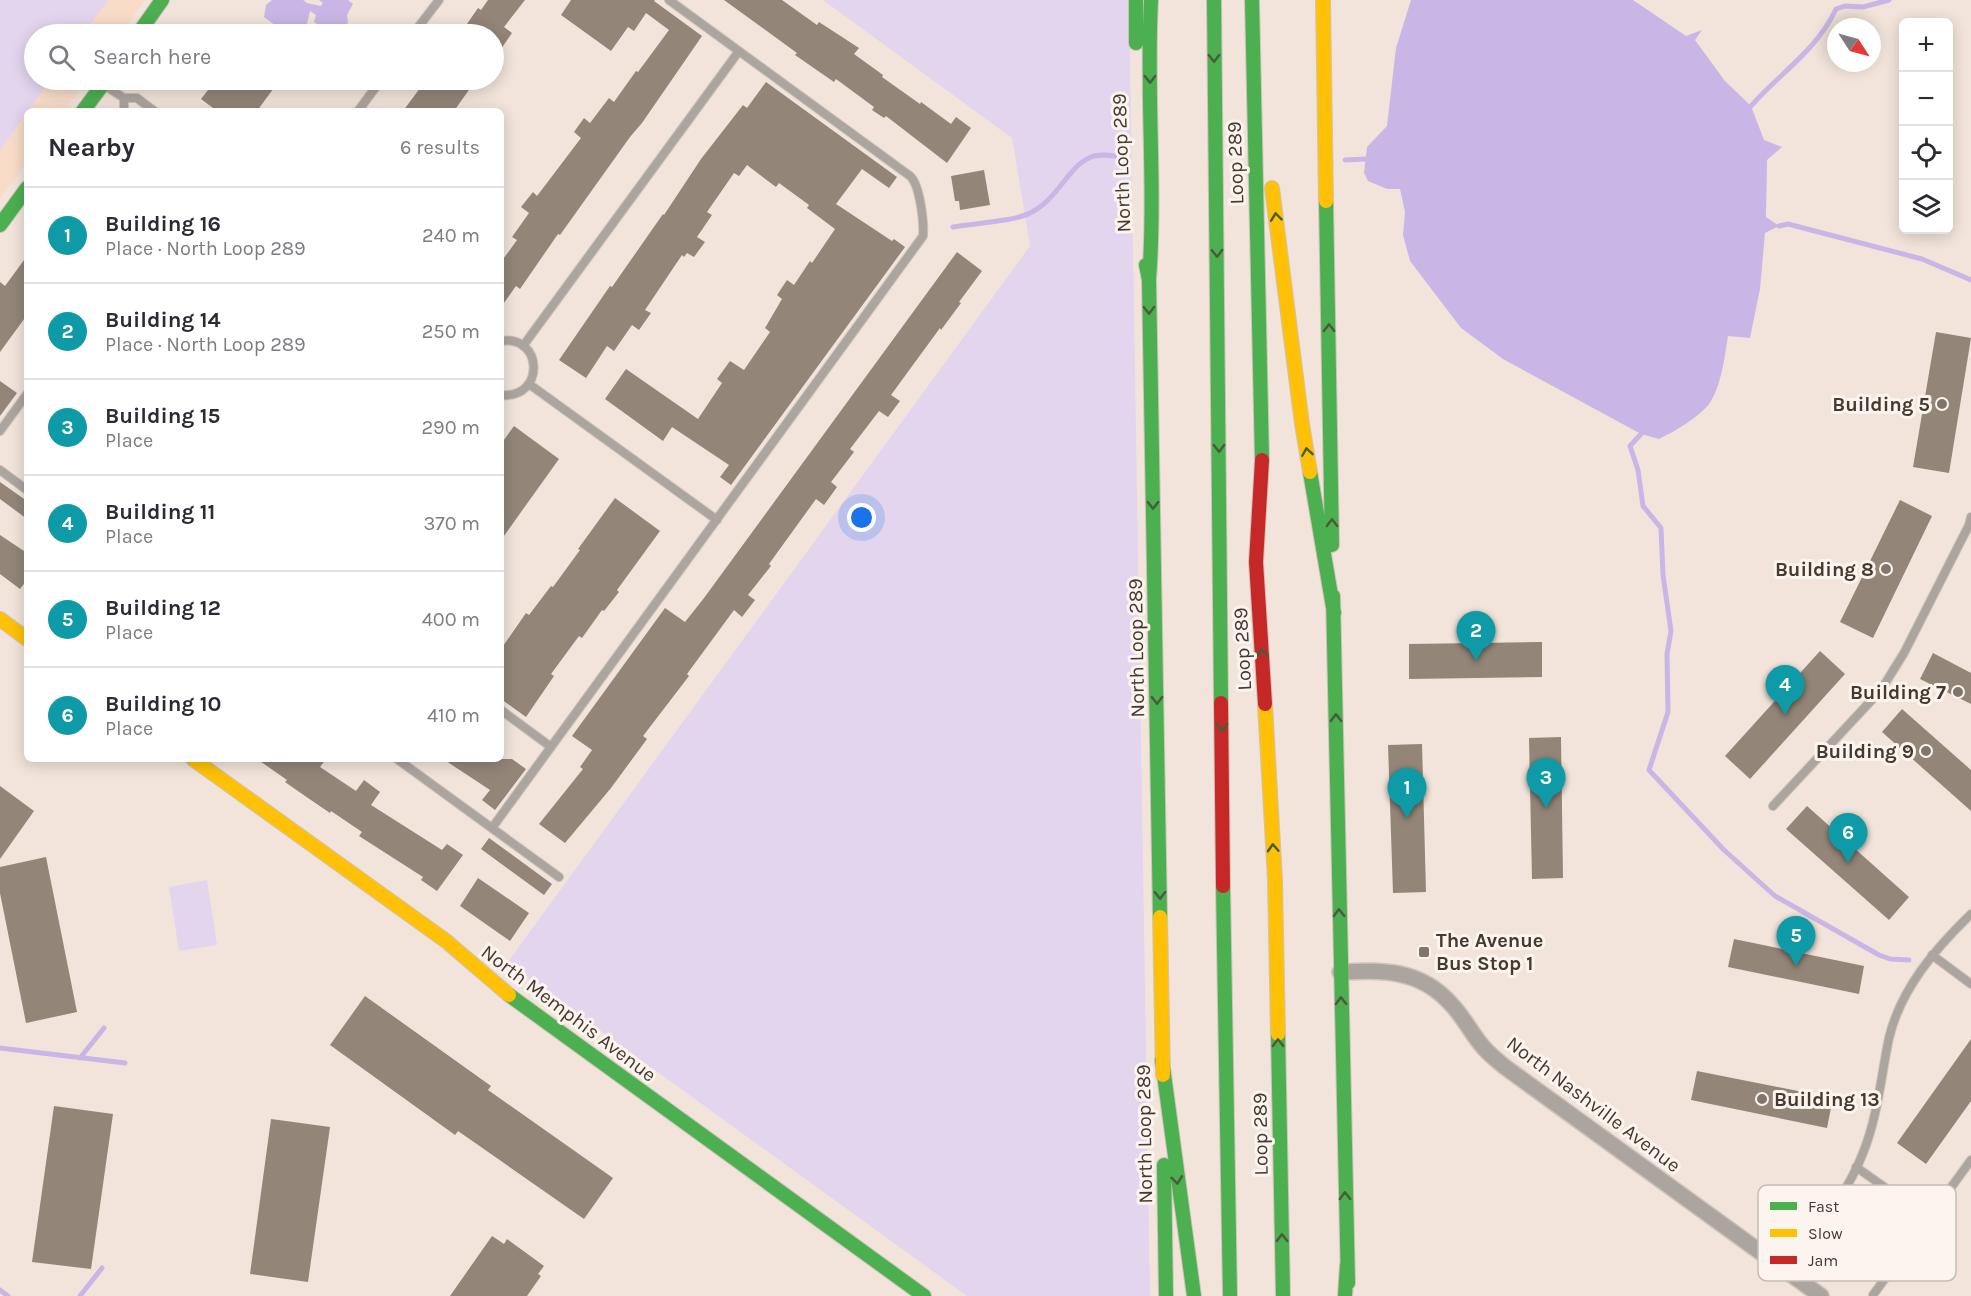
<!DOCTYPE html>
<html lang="en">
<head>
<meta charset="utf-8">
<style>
	:root { --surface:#fff; --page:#f2f2f3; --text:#2b2b33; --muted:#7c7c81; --line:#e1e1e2; --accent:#b45309 }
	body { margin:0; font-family:Karla,sans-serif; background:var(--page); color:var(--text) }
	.controls { position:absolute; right:18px; top:18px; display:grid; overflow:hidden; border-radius:9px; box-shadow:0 3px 15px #0003 }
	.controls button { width:54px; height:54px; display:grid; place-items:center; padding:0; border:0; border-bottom:2px solid var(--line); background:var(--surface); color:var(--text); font:30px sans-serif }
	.compass { position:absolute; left:1827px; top:18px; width:54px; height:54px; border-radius:50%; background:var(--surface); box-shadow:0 3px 15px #0003; rotate:126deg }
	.you { position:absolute; left:862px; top:518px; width:21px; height:21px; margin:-15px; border:4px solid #fff; border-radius:50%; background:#1a73e8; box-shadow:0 0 0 9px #1a73e833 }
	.badge { display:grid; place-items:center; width:39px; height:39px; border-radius:50%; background:var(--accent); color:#fff; font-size:20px; font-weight:700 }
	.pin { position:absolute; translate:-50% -50px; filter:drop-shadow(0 2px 3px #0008) }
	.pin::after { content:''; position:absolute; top:32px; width:21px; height:18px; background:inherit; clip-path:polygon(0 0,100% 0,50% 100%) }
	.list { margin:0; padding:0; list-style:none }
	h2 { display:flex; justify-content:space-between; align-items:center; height:78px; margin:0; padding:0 24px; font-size:26px }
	h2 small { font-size:20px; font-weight:400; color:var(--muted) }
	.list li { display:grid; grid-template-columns:39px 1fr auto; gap:18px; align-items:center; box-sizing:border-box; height:96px; padding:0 24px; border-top:2px solid var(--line) }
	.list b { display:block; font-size:22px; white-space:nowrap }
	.list p { margin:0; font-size:20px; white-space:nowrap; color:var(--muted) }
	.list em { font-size:20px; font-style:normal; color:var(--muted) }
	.icon { flex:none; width:33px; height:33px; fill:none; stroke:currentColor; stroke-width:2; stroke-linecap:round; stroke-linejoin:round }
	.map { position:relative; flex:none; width:1971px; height:1296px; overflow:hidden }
	.search { position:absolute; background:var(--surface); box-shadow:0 3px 15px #0003; left:24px; top:24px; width:480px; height:66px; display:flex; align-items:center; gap:15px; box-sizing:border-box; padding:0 21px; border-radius:33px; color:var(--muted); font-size:22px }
	.panel { position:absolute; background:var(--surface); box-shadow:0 3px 15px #0003; left:24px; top:108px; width:480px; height:654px; border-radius:9px }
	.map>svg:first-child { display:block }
	.built { fill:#f8dcc8 }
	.green { fill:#e3d5ee }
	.water { fill:#c9b6e6 }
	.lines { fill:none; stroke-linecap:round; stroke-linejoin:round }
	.stream { stroke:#c9b6e6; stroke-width:5 }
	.building { fill:#938578 }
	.lane-casing { stroke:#cec3ba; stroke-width:10 }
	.street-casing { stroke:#cec3ba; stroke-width:18 }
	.fast-casing { stroke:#cec3ba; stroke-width:16 }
	.slow-casing { stroke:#cec3ba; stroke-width:16 }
	.jam-casing { stroke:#cec3ba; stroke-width:16 }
	.lane { stroke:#aca49f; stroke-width:8 }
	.street { stroke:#aca49f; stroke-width:15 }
	.fast { stroke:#4caf50; stroke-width:14 }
	.slow { stroke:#ffc107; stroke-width:14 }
	.jam { stroke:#c62828; stroke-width:14 }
	.oneway { stroke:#485c39 }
	.poi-dot { fill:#82756b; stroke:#fbf4ef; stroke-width:2 }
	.labels { text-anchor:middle; stroke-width:6; stroke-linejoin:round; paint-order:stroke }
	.street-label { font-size:20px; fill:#46392f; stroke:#fbf4ef }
	.poi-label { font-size:20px; font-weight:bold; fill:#46392f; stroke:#fbf4ef; text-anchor:end }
	.key { fill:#fbf4ef; stroke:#c5bcb5; stroke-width:1.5 }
	.key-label { font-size:16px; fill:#46392f }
</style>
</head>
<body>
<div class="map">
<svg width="1971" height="1296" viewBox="0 0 1971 1296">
	<rect width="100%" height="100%" fill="#f2e4da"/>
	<path class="built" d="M0,0H145L120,34H34V80H87L64,111H27V162L0,199Z"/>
	<path class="green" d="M0,0H108L83,34H34V80H50L0,150Z
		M823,0H1129L1150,1296H967L507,963L1030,246L1012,138Z
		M207,880L217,945L179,951L169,887Z"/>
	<path class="water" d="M272,0H303L307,3L321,6L323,3L319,0H348L353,4L347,15L348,23L345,25H339L331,34L314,22L316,15L310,11L306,28L302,34H287L264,17L266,5Z
		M1411,0H1633L1686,36L1702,30L1695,40L1725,81L1751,106L1764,140L1782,147L1767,160L1766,217L1779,226L1765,233L1760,289L1750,338L1728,336C1725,355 1721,388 1709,404C1699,417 1674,432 1659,439L1641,434L1503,359L1461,328L1410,261L1403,235L1405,212L1400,189H1387L1368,181L1364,173L1367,147L1387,126L1396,48Z"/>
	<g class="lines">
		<path class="stream" d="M1751,106C1780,73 1817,50 1836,9L1845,6L1863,7L1889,0
			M1345,160L1365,159
			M1779,226L1788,224L1922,259L1971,280
			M953,227C974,223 1012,222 1030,213C1058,200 1068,166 1091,157C1099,153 1113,156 1123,157
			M1641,434L1630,446L1638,470L1643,506L1661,528L1663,575L1671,631L1667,654L1668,712L1649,770L1724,850L1775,896L1879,955L1890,959L1909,960
			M0,1048L125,1063
			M80,1058L104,1028
			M0,1290L8,1296
			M80,1296L102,1268"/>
	</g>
	<path class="building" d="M488,0H525L504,27L512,33L494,59V34H460L478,8L481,10Z
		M571,0H655L654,1L702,36L642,123L630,137L560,235L558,234L520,289L516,286L501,307V262L517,240L512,237L529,213L521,207L533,192L537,196L581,138L574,132L584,118L590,123L609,98L614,102L636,71L638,72L669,30L646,13L634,31L628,27L611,51L561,15Z
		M724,0H782L817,25L819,22L859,48L854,54L883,75L882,77L920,104L921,102L951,124L956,117L971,128L947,163L886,116L884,118L872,110L874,107L836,79L834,82L795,55L797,53Z
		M193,80H269L276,85L257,111H217L201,99L208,90Z
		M426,80H476L454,111H403Z
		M766,82L897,177L889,188L862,169L836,204L892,241L894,239L905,247L731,485L720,477L729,465L672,427L663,441L605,399L626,369L698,419L722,383L717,379L730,361L744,370L770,332L765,328L782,299L777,295L787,280L794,285L810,261L812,263L835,229L807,208L809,205L779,183L776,187L747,165L739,176L734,173L707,212L712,215L697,237L705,242L694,257L687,253L684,257L682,255L645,310L651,313L639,330L632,325L614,351L607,346L586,378L559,360L610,286L612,287L663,214L664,215L701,159L743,105L747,108Z
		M984,170L990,205L960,210L959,201H955L951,176Z
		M957,252L982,271L959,302L961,303L941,330L940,328L891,395L900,401L888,417L879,411L850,449L854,452L831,482L837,487L824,505L816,499L769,564L771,566L748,595L755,600L742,617L734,610L687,674L689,676L643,736L647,739L611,788L565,843L539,824L583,769L580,767L592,750L572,736L665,608L685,622L704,598Z
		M27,256V315L0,352V282L5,286Z
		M1936,332L1971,338L1949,473L1913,467Z
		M0,381L17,393L0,416Z
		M514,426L559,459L501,540V444Z
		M0,482L27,501V519L0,499Z
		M615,498L660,531L617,590L619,592L604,611L602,610L582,638L579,636L551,674L554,676L526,717L501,699V649L526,613L529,615L551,586L553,587L580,550L578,549Z
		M1900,500L1932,516L1873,638L1840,622Z
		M0,535L27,553V580L20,589L0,574Z
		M1542,642V677L1409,679V644Z
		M1820,651L1845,674L1750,779L1725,756Z
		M1933,653L1971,673V704L1920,679Z
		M1902,709L1971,770V811L1882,732Z
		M1561,737L1563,878L1532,879L1529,738Z
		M1422,744L1426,892L1393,893L1388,745Z
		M257,759H326L320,767L356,791L364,780L380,792L371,805L442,850L447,844L463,855L437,891L421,880L423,877L359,836L362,832L331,811L330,813L308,798L285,782L287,780Z
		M443,759H512L526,769L495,810L482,800L490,790Z
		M0,786L34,811L0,859Z
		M1807,806L1909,897L1889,920L1786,829Z
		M489,838L552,884L544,895L481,849Z
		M46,857L77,1012L26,1023L0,893V867Z
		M478,878L529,913L510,941L460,906Z
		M1734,939L1864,966L1859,994L1728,967Z
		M365,996L491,1086L488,1090L613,1178L584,1219L458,1131L455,1135L330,1045Z
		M1971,1039V1101L1926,1164L1897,1143Z
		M1697,1071L1833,1098L1827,1128L1691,1100Z
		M54,1106L113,1114L91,1269L32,1262Z
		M271,1119L330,1127L308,1282L250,1274Z
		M492,1236L504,1244L507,1239L544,1266L538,1274L541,1276L527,1296H450Z"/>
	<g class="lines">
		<defs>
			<path id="lane" d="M413,34L439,0
				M104,85L124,98H137L154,111
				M124,98V111
				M358,111L381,80
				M501,341C543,334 546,399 501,395
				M523,346L739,51
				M529,384L717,520
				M0,431L27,394
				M0,470L27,490
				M501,710L551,747
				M397,759L559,877
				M1773,806L1881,690L1904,653L1969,525L1971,517
				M492,828L923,236C924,222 920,185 910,176L669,0
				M1932,955L1971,984
				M1856,1167L1945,1230
				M1787,1271C1814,1234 1846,1197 1863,1153C1878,1116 1881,1076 1889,1038C1901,988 1936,948 1971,914
				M1873,1295L1971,1160"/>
			<path id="street" d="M1340,972C1383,970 1420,969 1451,1004C1464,1017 1472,1035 1484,1048C1490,1055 1498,1061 1505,1067L1821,1296"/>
			<path id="fast" d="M1136,0V43
				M1214,0L1221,703
				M1252,0L1262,460
				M138,34L162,0
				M83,111L106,80
				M1326,201L1332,545
				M0,225L27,188
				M1146,265L1149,280L1160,917
				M1149,280C1156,187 1146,93 1151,0
				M1310,472L1334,613
				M1333,596L1348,1283
				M1223,886L1230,1296
				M509,995L924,1296
				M1278,1034L1283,1296
				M1162,1060L1194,1296
				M1164,1165L1166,1296
				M1345,1296L1347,1265"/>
			<path id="slow" d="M1323,0L1326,201
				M1272,188L1302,424L1310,472
				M0,619L27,639
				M1265,704L1275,880L1278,1034
				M193,759L446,941L509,995
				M1160,917L1163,1075"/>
			<path id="jam" d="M1262,460L1256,562L1265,704
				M1221,703L1223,886"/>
		</defs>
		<use href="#lane" class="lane-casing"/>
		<use href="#street" class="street-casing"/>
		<use href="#fast" class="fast-casing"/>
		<use href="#slow" class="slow-casing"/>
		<use href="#jam" class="jam-casing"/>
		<use href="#lane" class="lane"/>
		<use href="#street" class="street"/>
		<use href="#fast" class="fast"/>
		<use href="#slow" class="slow"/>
		<use href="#jam" class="jam"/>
	</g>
	<defs><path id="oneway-chevron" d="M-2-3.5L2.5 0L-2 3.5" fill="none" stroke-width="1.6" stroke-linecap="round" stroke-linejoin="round" transform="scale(1.5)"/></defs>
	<g class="oneway">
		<use href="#oneway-chevron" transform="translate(1214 58) rotate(89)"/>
		<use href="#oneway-chevron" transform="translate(1150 79) rotate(89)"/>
		<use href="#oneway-chevron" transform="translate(1276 217) rotate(-97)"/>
		<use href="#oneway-chevron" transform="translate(1217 253) rotate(89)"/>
		<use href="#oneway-chevron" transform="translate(1149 310) rotate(89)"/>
		<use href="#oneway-chevron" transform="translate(1329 328) rotate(-91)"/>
		<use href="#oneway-chevron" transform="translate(1219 448) rotate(89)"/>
		<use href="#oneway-chevron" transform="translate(1307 452) rotate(-99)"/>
		<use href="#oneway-chevron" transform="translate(1153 505) rotate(89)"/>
		<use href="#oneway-chevron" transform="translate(1332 523) rotate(-91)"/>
		<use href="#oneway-chevron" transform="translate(1262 653) rotate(-93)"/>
		<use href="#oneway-chevron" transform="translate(1157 700) rotate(89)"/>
		<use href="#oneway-chevron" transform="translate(1336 718) rotate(-91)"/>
		<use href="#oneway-chevron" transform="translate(1222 727) rotate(90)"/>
		<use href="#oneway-chevron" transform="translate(1273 848) rotate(-93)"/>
		<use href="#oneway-chevron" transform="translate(1160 895) rotate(89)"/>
		<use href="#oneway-chevron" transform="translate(1339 913) rotate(-91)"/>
		<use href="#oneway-chevron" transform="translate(1341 1001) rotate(-91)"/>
		<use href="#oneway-chevron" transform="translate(1278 1043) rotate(-91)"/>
		<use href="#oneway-chevron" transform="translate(1177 1180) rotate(83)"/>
		<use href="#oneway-chevron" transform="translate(1345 1196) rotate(-91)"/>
		<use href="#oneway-chevron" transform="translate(1282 1238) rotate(-91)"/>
	</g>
	<g class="poi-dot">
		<circle cx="1942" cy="404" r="6"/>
		<circle cx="1886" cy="569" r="6"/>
		<circle cx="1958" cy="692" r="6"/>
		<circle cx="1926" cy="751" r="6"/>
		<rect x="1418" y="946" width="12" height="12" rx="3"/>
		<circle cx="1762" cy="1099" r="6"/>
	</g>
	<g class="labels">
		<g class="street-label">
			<text transform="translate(1121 163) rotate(-92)" y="7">North Loop 289</text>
			<text transform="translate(1235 163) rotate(-92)" y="7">Loop 289</text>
			<text transform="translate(1136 648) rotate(-91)" y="7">North Loop 289</text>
			<text transform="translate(1242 649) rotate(-93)" y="7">Loop 289</text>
			<text transform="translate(569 1013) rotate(37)" y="7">North Memphis Avenue</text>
			<text transform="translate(1594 1104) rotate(37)" y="7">North Nashville Avenue</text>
			<text transform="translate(1144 1134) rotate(-91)" y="7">North Loop 289</text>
			<text transform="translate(1260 1134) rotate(-91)" y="7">Loop 289</text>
		</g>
		<g class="poi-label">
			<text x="1930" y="411">Building 5</text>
			<text x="1874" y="576">Building 8</text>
			<text x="1946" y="699">Building 7</text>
			<text x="1914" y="758">Building 9</text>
			<text x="1436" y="947" text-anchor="start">The Avenue<tspan x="1436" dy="23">Bus Stop 1</tspan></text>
			<text x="1774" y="1106" text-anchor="start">Building 13</text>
		</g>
	</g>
	<rect x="1758" y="1185" width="198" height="96" rx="9" class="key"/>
	<rect x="1770" y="1202" width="27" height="8" fill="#4caf50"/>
	<rect x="1770" y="1229" width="27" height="8" fill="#ffc107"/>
	<rect x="1770" y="1256" width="27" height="8" fill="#c62828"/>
	<g class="key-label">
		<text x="1808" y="1212">Fast</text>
		<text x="1808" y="1239">Slow</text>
		<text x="1808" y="1266">Jam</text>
	</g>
</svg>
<div class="controls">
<button>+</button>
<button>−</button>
<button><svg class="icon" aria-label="locate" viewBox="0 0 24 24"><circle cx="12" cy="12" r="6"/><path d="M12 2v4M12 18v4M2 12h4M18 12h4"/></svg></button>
<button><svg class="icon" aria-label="layers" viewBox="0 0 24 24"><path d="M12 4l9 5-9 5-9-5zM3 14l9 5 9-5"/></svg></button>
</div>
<svg class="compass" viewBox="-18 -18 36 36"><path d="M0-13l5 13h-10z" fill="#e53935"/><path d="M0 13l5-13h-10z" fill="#7c7c81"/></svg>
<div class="you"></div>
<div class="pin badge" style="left:1407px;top:818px;background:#0f9aa8">1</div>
<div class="pin badge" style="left:1476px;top:661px;background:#0f9aa8">2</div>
<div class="pin badge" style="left:1546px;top:808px;background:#0f9aa8">3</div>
<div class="pin badge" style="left:1785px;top:715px;background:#0f9aa8">4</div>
<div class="pin badge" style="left:1796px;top:966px;background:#0f9aa8">5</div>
<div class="pin badge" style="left:1848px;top:863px;background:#0f9aa8">6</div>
<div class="search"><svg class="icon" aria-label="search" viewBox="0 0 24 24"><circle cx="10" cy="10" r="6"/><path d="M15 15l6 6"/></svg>Search here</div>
<section class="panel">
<h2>Nearby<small>6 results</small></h2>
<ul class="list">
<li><span class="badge" style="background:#0f9aa8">1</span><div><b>Building 16</b><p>Place · North Loop 289</p></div><em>240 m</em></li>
<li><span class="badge" style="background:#0f9aa8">2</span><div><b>Building 14</b><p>Place · North Loop 289</p></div><em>250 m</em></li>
<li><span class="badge" style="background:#0f9aa8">3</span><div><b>Building 15</b><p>Place</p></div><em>290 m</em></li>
<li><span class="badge" style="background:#0f9aa8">4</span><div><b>Building 11</b><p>Place</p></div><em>370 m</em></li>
<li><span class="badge" style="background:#0f9aa8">5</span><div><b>Building 12</b><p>Place</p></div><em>400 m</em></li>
<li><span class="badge" style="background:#0f9aa8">6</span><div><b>Building 10</b><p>Place</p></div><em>410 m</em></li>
</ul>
</section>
</div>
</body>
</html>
